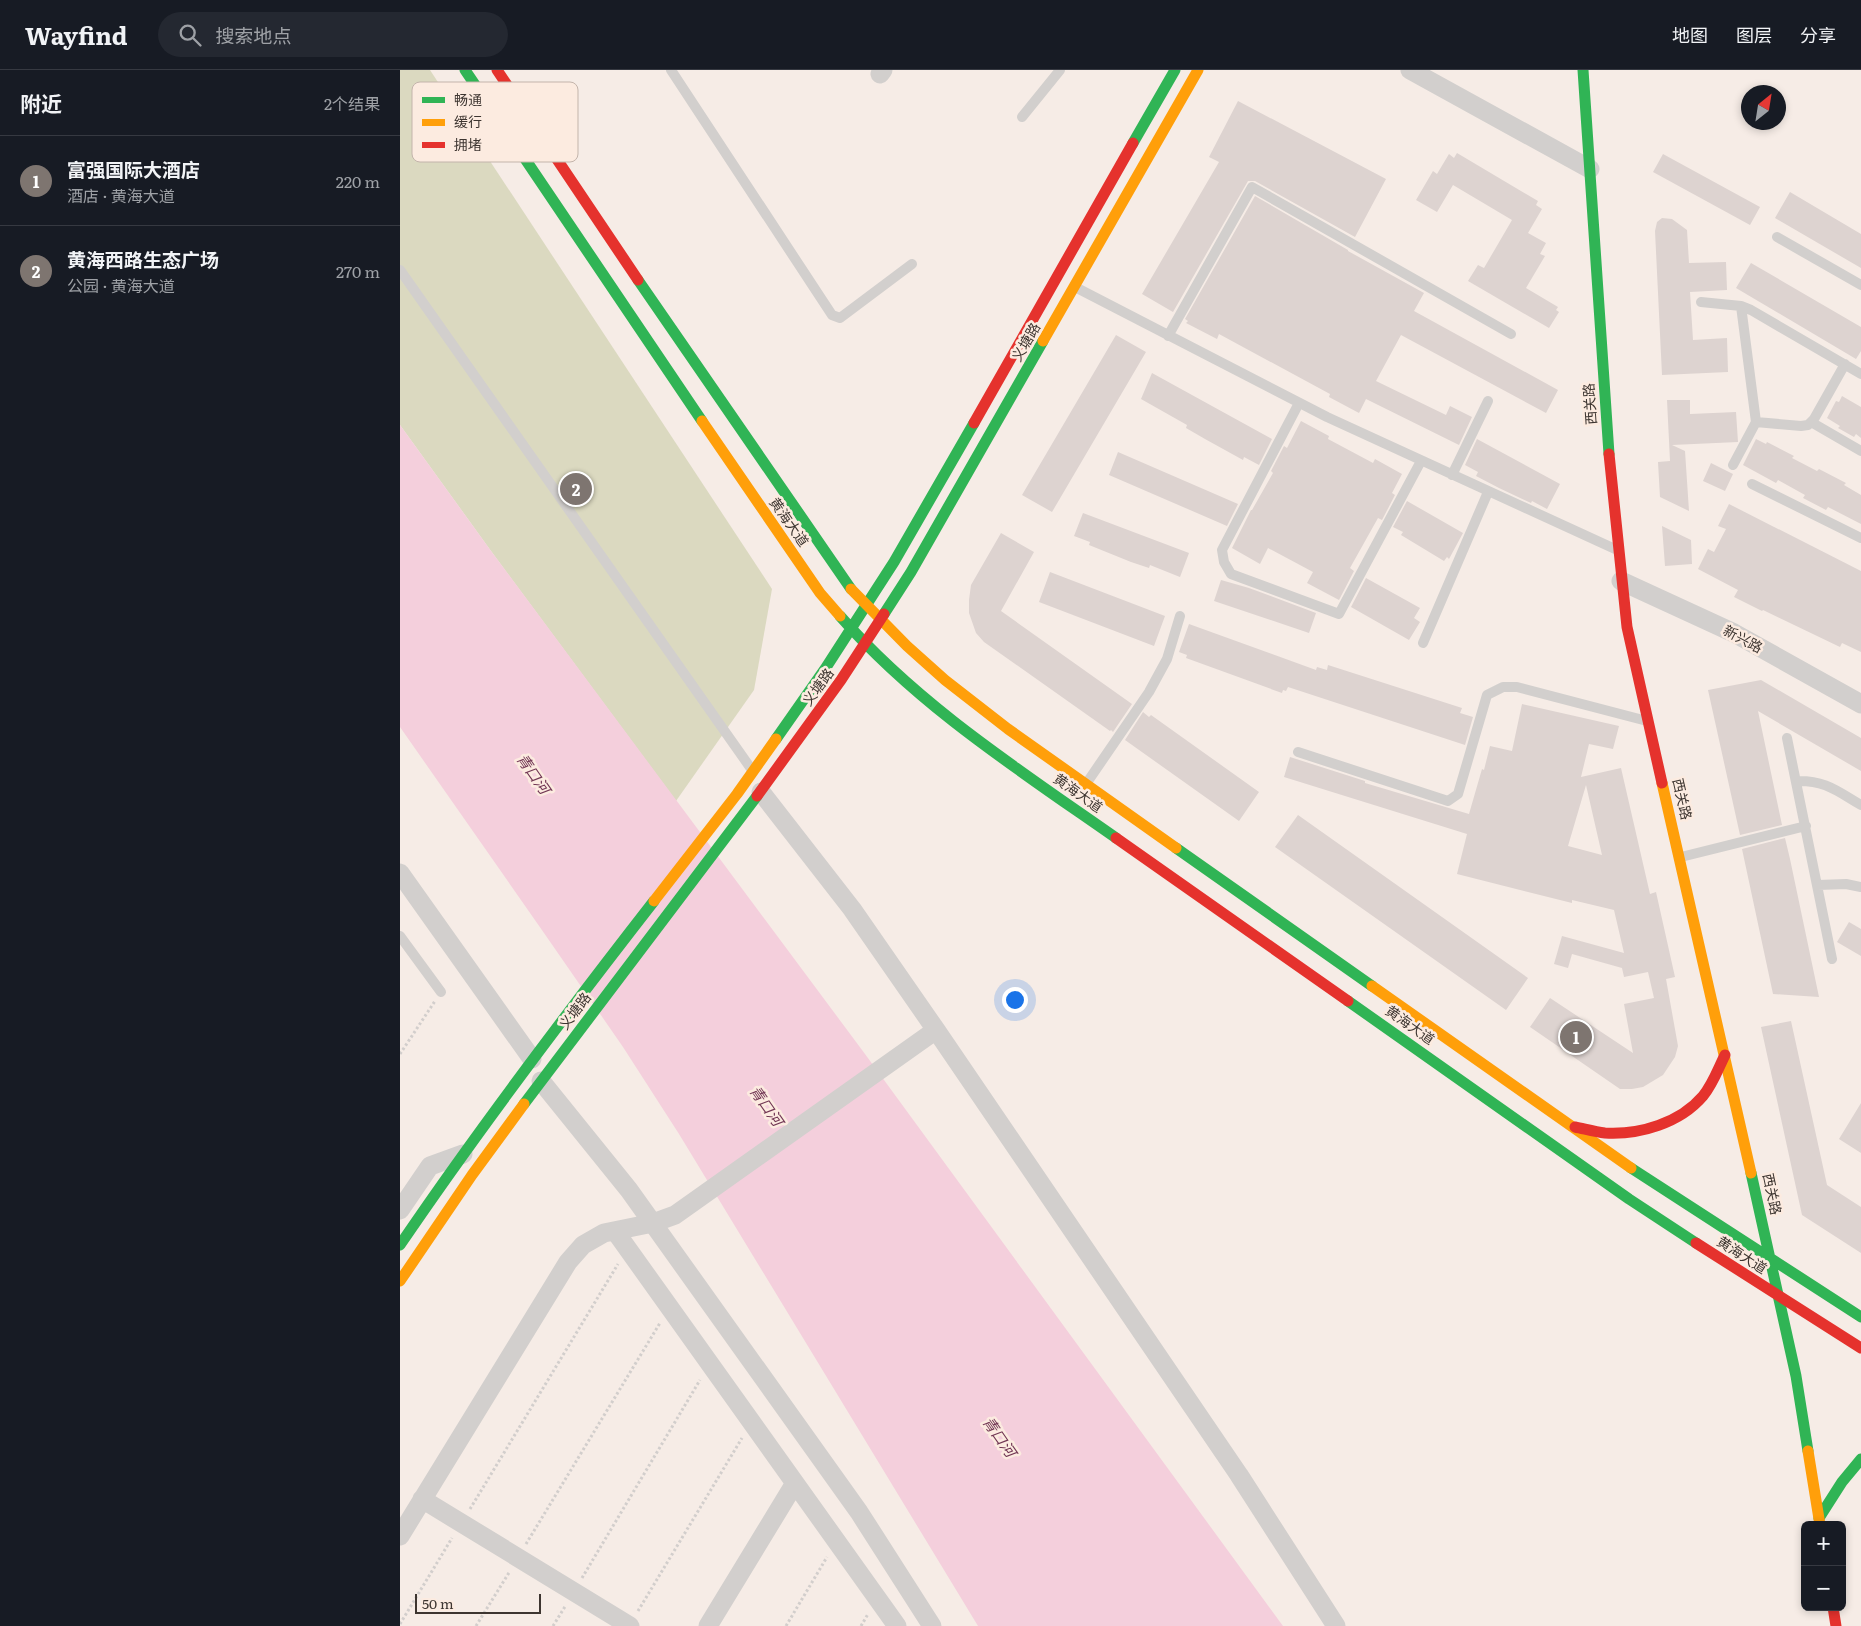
<!DOCTYPE html>
<html lang="zh">
<head>
<meta charset="utf-8">
<style>
	:root { --surface:#171b24; --page:#242831; --text:#f1f3f6; --muted:#9ea1a6; --line:#363941; --accent:#7e7570 }
	body { margin:0; font-family:Literata,"Noto Sans SC",serif; background:var(--page); color:var(--text) }
	.controls { position:absolute; right:15px; bottom:15px; display:grid; overflow:hidden; border-radius:8px; box-shadow:0 2px 8px #0003 }
	.controls button { width:45px; height:45px; display:grid; place-items:center; padding:0; border:0; border-bottom:1px solid var(--line); background:var(--surface); color:var(--text); font:25px sans-serif }
	.compass { position:absolute; left:1341px; top:15px; width:45px; height:45px; border-radius:50%; background:var(--surface); box-shadow:0 2px 8px #0003; rotate:30deg }
	.scale { position:absolute; left:15px; bottom:12px; width:126px; box-sizing:border-box; padding-left:5px; border:2px solid #3d3530; border-top:0; font-size:14px; line-height:18px; white-space:nowrap; color:#3d3530; -webkit-text-stroke:4px #fcebe0; paint-order:stroke }
	.you { position:absolute; left:614px; top:929px; width:18px; height:18px; margin:-12px; border:4px solid #fff; border-radius:50%; background:#1a73e8; box-shadow:0 0 0 8px #1a73e833 }
	.badge { display:grid; place-items:center; width:32px; height:32px; border-radius:50%; background:var(--accent); color:#fff; font-size:16px; font-weight:700 }
	.pin { position:absolute; translate:-50% -50%; border:2px solid #fff; box-shadow:0 1px 5px #0006 }
	.list { margin:0; padding:0; list-style:none }
	h2 { display:flex; justify-content:space-between; align-items:center; height:65px; margin:0; padding:0 20px; font-size:21px }
	h2 small { font-size:16px; font-weight:400; color:var(--muted) }
	.list li { display:grid; grid-template-columns:32px 1fr auto; gap:15px; align-items:center; box-sizing:border-box; height:90px; padding:0 20px; border-top:1px solid var(--line) }
	.list b { display:block; font-size:19px; white-space:nowrap }
	.list p { margin:0; font-size:16px; white-space:nowrap; color:var(--muted) }
	.list em { font-size:16px; font-style:normal; color:var(--muted) }
	.icon { flex:none; width:28px; height:28px; fill:none; stroke:currentColor; stroke-width:2; stroke-linecap:round; stroke-linejoin:round }
	.map { position:relative; flex:none; width:1461px; height:1556px; overflow:hidden }
	header { display:flex; align-items:center; gap:30px; box-sizing:border-box; height:70px; padding:0 25px; background:var(--surface); border-bottom:1px solid var(--line) }
	header strong { font-size:24px }
	nav { display:flex; gap:28px; margin-inline-start:auto; font-size:18px }
	.search { width:350px; height:45px; background:var(--page); display:flex; align-items:center; gap:12px; box-sizing:border-box; padding:0 18px; border-radius:28px; color:var(--muted); font-size:19px }
	main { display:flex }
	aside { flex:1; background:var(--surface) }
	.map>svg:first-child { display:block }
	.green { fill:#dbd9c0 }
	.water { fill:#f4cfdc }
	.building { fill:#ddd3d0; fill-rule:evenodd }
	.lines { fill:none; stroke-linecap:round; stroke-linejoin:round }
	.path { stroke:#d2cecc; stroke-width:3; stroke-dasharray:2.5 2.5; stroke-linecap:butt }
	.lane { stroke:#d2cfcd; stroke-width:10 }
	.street { stroke:#d2cfcd; stroke-width:19 }
	.fast { stroke:#30b455; stroke-width:11 }
	.slow { stroke:#ff9f0a; stroke-width:11 }
	.jam { stroke:#e5322d; stroke-width:11 }
	.labels { text-anchor:middle; stroke-width:5; stroke-linejoin:round; paint-order:stroke }
	.street-label { font-size:14px; fill:#3d3530; stroke:#fcebe0 }
	.water-label { font-size:15px; font-style:italic; fill:#723754; stroke:#fcebe0 }
	.key { fill:#fcebe0; stroke:#c3b4ab; stroke-width:1 }
	.key-label { font-size:14px; fill:#3d3530 }
</style>
</head>
<body>
<header>
<strong>Wayfind</strong>
<div class="search"><svg class="icon" aria-label="search" viewBox="0 0 24 24"><circle cx="10" cy="10" r="6"/><path d="M15 15l6 6"/></svg>搜索地点</div>
<nav><a>地图</a><a>图层</a><a>分享</a></nav>
</header>
<main>
<aside>
<h2>附近<small>2个结果</small></h2>
<ul class="list">
<li><span class="badge">1</span><div><b>富强国际大酒店</b><p>酒店 · 黄海大道</p></div><em>220 m</em></li>
<li><span class="badge">2</span><div><b>黄海西路生态广场</b><p>公园 · 黄海大道</p></div><em>270 m</em></li>
</ul>
</aside>
<div class="map">
<svg width="1461" height="1556" viewBox="0 0 1461 1556">
	<rect width="100%" height="100%" fill="#f6ece6"/>
	<path class="green" d="M0,0H30L372,519L354,620L276,731L91,481L0,355Z"/>
	<path class="water" d="M0,355L91,481L465,984L883,1556H578L279,1064L223,977L144,863L0,657Z"/>
	<path class="building" d="M838,31L986,109L955,167L855,111H848L773,242L742,224L819,92L809,87Z
		M1057,83L1138,131L1136,135L1142,139L1128,163L1146,173L1140,184L1145,186L1126,218L1158,237L1156,240L1159,242L1149,258L1068,211L1078,195L1084,198L1112,150L1053,115L1037,142L1016,130L1033,101L1037,104L1049,84L1054,88Z
		M1263,84L1360,137L1350,155L1253,102Z
		M1390,122L1461,164V198L1375,148Z
		M855,126L948,180V181L1024,223L1014,241L1158,320L1146,343L1001,265L976,311L1046,345L1050,336L1072,347L1059,375L966,329L959,343L929,327L930,324L819,264L817,269L786,253L788,251L785,249Z
		M1262,148L1272,149L1287,160L1289,193L1326,192L1327,220L1290,222L1293,270L1327,268L1328,302L1262,305L1255,161L1257,152Z
		M1351,193L1461,257V281L1456,289L1336,218Z
		M716,265L746,282L652,442L622,425Z
		M752,303L872,369L859,395L844,387L843,390L805,369L786,358L787,355L741,329Z
		M1442,326L1461,337V368L1456,364L1454,367L1438,358L1440,356L1427,348L1436,331L1439,332Z
		M1267,330H1290V344L1336,342L1338,372L1272,375L1285,381L1289,441L1260,427L1258,392L1270,391Z
		M901,351L929,366L928,369L973,393L975,389L1002,404L992,423L995,425L982,450L978,448L950,498L954,501L939,530L907,513L913,502L868,478L860,494L832,478L851,440H852L873,403L871,401L884,376L887,378Z
		M1077,369L1160,414L1147,439L1132,431L1131,433L1099,418L1076,406L1078,402L1065,395Z
		M1356,369L1366,374L1367,372L1394,386L1392,388L1417,401L1419,399L1446,413L1444,415L1461,425V454L1428,437L1426,440L1403,428L1405,425L1378,410L1376,413L1343,395Z
		M718,382L838,434L827,456L709,405Z
		M1311,393L1333,404L1325,421L1303,411Z
		M1007,431L1063,463L1049,489L1047,487L1044,491L1001,465L1003,462L993,457Z
		M1329,434L1461,501V582L1442,573L1440,577L1363,540L1362,541L1334,527L1338,520L1298,499L1308,479L1314,482L1326,459L1318,456Z
		M683,443L789,483L780,507L750,495L749,498L731,492L689,475L690,472L674,466Z
		M1262,456L1291,470L1292,494L1265,496Z
		M601,463L634,482L601,541L732,634L713,662L711,660L710,661L584,572L576,563L569,543V530L571,515Z
		M650,502L765,546L754,576L639,532Z
		M966,508L1020,538L1014,548L1020,552L1009,570L951,537Z
		M821,510L849,518L916,543L909,563L814,531Z
		M789,554L916,600L917,597L927,600L928,595L1062,638L1060,643L1073,647L1065,675L888,617L886,621L883,620L882,623L786,588L787,585L779,582Z
		M1361,610L1461,668V701L1358,641L1382,755L1340,765L1308,620Z
		M1122,634L1219,656L1213,679L1189,674L1181,707L1221,698L1250,824L1256,822L1275,907L1266,909L1278,976L1275,987L1263,1005L1243,1017L1232,1019H1220L1130,957L1150,928L1233,983L1224,934L1254,928L1248,902L1224,907L1222,898L1172,884L1168,898L1154,894L1162,866L1224,883L1214,840L1172,830V833L1057,804L1067,764L884,707L890,687L965,711V713L1069,744L1082,699L1084,700L1090,676L1112,681ZM1186,715L1202,785L1168,776Z
		M743,642L749,647L751,645L859,722L839,751L725,670Z
		M898,745L1128,908L1106,940L875,777Z
		M1385,768L1390,789L1419,927L1373,924L1342,779Z
		M1449,852L1461,859V886L1437,872Z
		M1391,951L1427,1115L1461,1137V1183L1402,1145L1361,957Z
		M1461,1033V1083L1439,1069Z"/>
	<g class="lines">
		<path class="path" d="M0,984L35,931
			M70,1439L218,1194
			M126,1474L260,1253
			M182,1508L300,1310
			M238,1541L342,1368
			M0,1554L52,1468
			M76,1556L110,1501
			M153,1556L166,1535
			M386,1556L427,1487
			M461,1556L468,1544"/>
		<path class="lane" d="M271,0L432,245L440,248L512,194
			M622,47L660,0
			M1377,167L1461,215
			M0,200L352,700
			M675,217L927,347L1215,479
			M1301,232L1341,236L1351,240L1461,304
			M768,266L852,117L1111,264
			M899,333L822,480L824,492L831,504L939,544L1021,391
			M1356,352L1401,356L1408,355L1414,349L1445,294
			M1411,352L1461,381
			M1333,395L1356,352L1341,236
			M1052,405L1088,331
			M1352,414L1461,468
			M1023,573L1088,422
			M1387,668L1432,889
			M898,682L1048,731L1058,724L1087,625L1103,617H1117L1247,651
			M1396,711C1425,710 1437,721 1461,735
			M686,714L749,622L767,589L780,546
			M1281,787L1406,756
			M1418,815L1446,814L1461,817
			M0,866L41,922"/>
		<path class="street" d="M1010,0L1190,99
			M480,4L483,0
			M1221,511L1334,563L1461,634
			M361,722L452,839L536,960L839,1405L936,1556
			M0,803L132,989
			M141,1011L229,1120L459,1442L532,1556
			M0,1140L30,1096L63,1084
			M215,1161L497,1556
			M22,1429L230,1556
			M0,1466L168,1192L183,1175L204,1163L253,1153L275,1145L536,960
			M308,1556L395,1413"/>
		<path class="fast" d="M65,0L302,351
			M1183,0L1209,384
			M733,73L775,0
			M238,210L451,519
			M484,544L511,502L643,271
			M440,546C518,635 619,700 716,768
			M376,669L425,599L494,492L574,353
			M776,778L972,916
			M948,931L1229,1129L1296,1173
			M124,1034L357,726
			M1231,1098L1461,1247
			M1351,1103L1396,1306L1408,1381
			M0,1175C80,1057 166,944 254,831
			M1419,1448L1442,1412L1461,1389"/>
		<path class="slow" d="M643,271L798,0
			M302,351L420,523L440,546
			M451,519L507,576L545,610L608,659L776,778
			M1262,713L1351,1103
			M254,831L337,724L376,669
			M972,916L1231,1098
			M0,1211L72,1105L124,1034
			M1408,1381L1420,1455"/>
		<path class="jam" d="M97,0L238,210
			M574,353L733,73
			M1209,384L1227,557L1262,713
			M357,726L441,610L484,544
			M716,768L948,931
			M1175,1057C1185,1059 1195,1062 1205,1063C1240,1065 1280,1053 1303,1026C1313,1014 1318,999 1325,985
			M1296,1173L1461,1278
			M1433,1537L1436,1556"/>
	</g>
	<g class="labels">
		<g class="street-label">
			<text transform="translate(626 272) rotate(-60)" y="5">义塘路</text>
			<text transform="translate(1190 334) rotate(-94)" y="5">西关路</text>
			<text transform="translate(389 452) rotate(55)" y="5">黄海大道</text>
			<text transform="translate(1343 569) rotate(28)" y="5">新兴路</text>
			<text transform="translate(418 617) rotate(-54)" y="5">义塘路</text>
			<text transform="translate(678 723) rotate(35)" y="5">黄海大道</text>
			<text transform="translate(1282 729) rotate(77)" y="5">西关路</text>
			<text transform="translate(175 941) rotate(-53)" y="5">义塘路</text>
			<text transform="translate(1010 955) rotate(35)" y="5">黄海大道</text>
			<text transform="translate(1372 1124) rotate(78)" y="5">西关路</text>
			<text transform="translate(1342 1185) rotate(33)" y="5">黄海大道</text>
		</g>
		<g class="water-label">
			<text transform="translate(133 704) rotate(55)" y="5">青口河</text>
			<text transform="translate(366 1036) rotate(55)" y="5">青口河</text>
			<text transform="translate(599 1367) rotate(55)" y="5">青口河</text>
		</g>
	</g>
	<rect x="12" y="12" width="166" height="80" rx="8" class="key"/>
	<rect x="22" y="27" width="23" height="6" fill="#30b455"/>
	<rect x="22" y="49" width="23" height="7" fill="#ff9f0a"/>
	<rect x="22" y="72" width="23" height="6" fill="#e5322d"/>
	<g class="key-label">
		<text x="54" y="35">畅通</text>
		<text x="54" y="57">缓行</text>
		<text x="54" y="80">拥堵</text>
	</g>
</svg>
<div class="controls">
<button>+</button>
<button>−</button>
</div>
<svg class="compass" viewBox="-18 -18 36 36"><path d="M0-13l5 13h-10z" fill="#e53935"/><path d="M0 13l5-13h-10z" fill="#9ea1a6"/></svg>
<div class="scale">50 m</div>
<div class="you"></div>
<div class="pin badge" style="left:1176px;top:967px">1</div>
<div class="pin badge" style="left:176px;top:419px">2</div>
</div>
</main>
</body>
</html>
